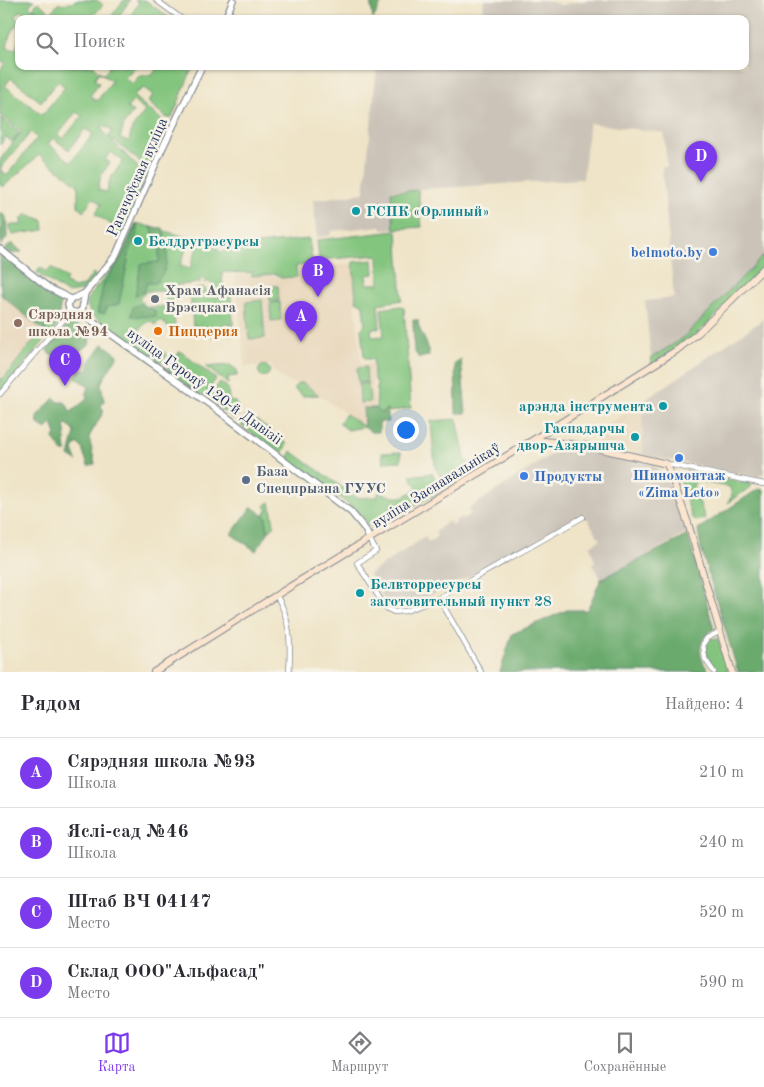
<!DOCTYPE html>
<html lang="ru">
<head>
<meta charset="utf-8">
<style>
	:root { --surface:#fff; --page:#f7f7f7; --text:#2b2b33; --muted:#7c7c81; --line:#e1e1e2; --accent:#7c3aed }
	body { margin:0; font-family:"Old Standard TT",serif; background:var(--page); color:var(--text) }
	.you { position:absolute; left:405px; top:429px; width:18px; height:18px; margin:-12px; border:4px solid #fff; border-radius:50%; background:#1a73e8; box-shadow:0 0 0 8px #1a73e833 }
	.badge { display:grid; place-items:center; width:32px; height:32px; border-radius:50%; background:var(--accent); color:#fff; font-size:16px; font-weight:700 }
	.pin { position:absolute; translate:-50% -41px; filter:drop-shadow(0 1px 2px #0008) }
	.pin::after { content:''; position:absolute; top:26px; width:18px; height:15px; background:inherit; clip-path:polygon(0 0,100% 0,50% 100%) }
	.list { margin:0; padding:0; list-style:none }
	h2 { display:flex; justify-content:space-between; align-items:center; height:65px; margin:0; padding:0 20px; font-size:21px }
	h2 small { font-size:16px; font-weight:400; color:var(--muted) }
	.list li { display:grid; grid-template-columns:32px 1fr auto; gap:15px; align-items:center; box-sizing:border-box; height:70px; padding:0 20px; border-top:1px solid var(--line) }
	.list b { display:block; font-size:19px; white-space:nowrap }
	.list p { margin:0; font-size:16px; white-space:nowrap; color:var(--muted) }
	.list em { font-size:16px; font-style:normal; color:var(--muted) }
	.icon { flex:none; width:28px; height:28px; fill:none; stroke:currentColor; stroke-width:2; stroke-linecap:round; stroke-linejoin:round }
	.map { position:relative; flex:none; width:764px; height:672px; overflow:hidden }
	.search { position:absolute; background:var(--surface); box-shadow:0 1px 4px #0004; left:15px; right:15px; top:15px; height:55px; display:flex; align-items:center; gap:12px; box-sizing:border-box; padding:0 18px; border-radius:10px; color:var(--muted); font-size:19px }
	.sheet { height:345px; background:var(--surface) }
	nav { display:flex; justify-content:space-around; align-items:center; box-sizing:border-box; height:70px; border-top:1px solid var(--line); background:var(--surface); font-size:14px; color:var(--muted) }
	nav a { display:grid; justify-items:center; gap:2px }
	nav .on { color:var(--accent) }
	.map>svg:first-child { display:block }
	.built { fill:#e7d5b8 }
	.industrial { fill:#cbc3b8 }
	.green { fill:#83c57e; stroke:#4f7a6e; fill-rule:evenodd }
	.forest { fill:#6aaa6d; stroke:#426c66 }
	.lines { fill:none; stroke-linecap:round; stroke-linejoin:round }
	.minor-casing { stroke:#858a92; stroke-width:6 }
	.tertiary-casing { stroke:#858a92; stroke-width:8 }
	.secondary-casing { stroke:#858a92; stroke-width:8 }
	.minor { stroke:#fff; stroke-width:4.5 }
	.tertiary { stroke:#fff; stroke-width:5.5 }
	.secondary { stroke:#fbe5cf; stroke-width:6 }
	.culture-dot { fill:#0f9aa8; stroke:#f7f3e8; stroke-width:2 }
	.shop-dot { fill:#3f7fe0; stroke:#f7f3e8; stroke-width:2 }
	.worship-dot { fill:#6b7280; stroke:#f7f3e8; stroke-width:2 }
	.education-dot { fill:#8d6e63; stroke:#f7f3e8; stroke-width:2 }
	.food-dot { fill:#e8710a; stroke:#f7f3e8; stroke-width:2 }
	.service-dot { fill:#5c6f8a; stroke:#f7f3e8; stroke-width:2 }
	.labels { text-anchor:middle; stroke-width:5; stroke-linejoin:round; paint-order:stroke }
	.street-label { font-size:15px; fill:#1b2f5e; stroke:#f7f3e8 }
	.culture-label { font-size:15px; font-weight:bold; fill:#0d838f; stroke:#f7f3e8; text-anchor:start }
	.shop-label { font-size:15px; font-weight:bold; fill:#366cbe; stroke:#f7f3e8; text-anchor:end }
	.worship-label { font-size:15px; font-weight:bold; fill:#5b616d; stroke:#f7f3e8; text-anchor:start }
	.education-label { font-size:15px; font-weight:bold; fill:#785e54; stroke:#f7f3e8; text-anchor:start }
	.food-label { font-size:15px; font-weight:bold; fill:#c56008; stroke:#f7f3e8; text-anchor:start }
	.service-label { font-size:15px; font-weight:bold; fill:#4e5e75; stroke:#f7f3e8; text-anchor:start }
</style>
</head>
<body>
<div class="map">
<svg width="764" height="672" viewBox="0 0 764 672">
	<rect width="100%" height="100%" fill="#f7f3e8"/>
	<filter id="ink" filterUnits="userSpaceOnUse"><feTurbulence type="fractalNoise" baseFrequency=".02" numOctaves="2"/><feDisplacementMap in="SourceGraphic" scale="10" xChannelSelector="R" yChannelSelector="G"/><feConvolveMatrix kernelMatrix="1 2 1 2 8 2 1 2 1" color-interpolation-filters="sRGB"/></filter>
	<filter id="wash" filterUnits="userSpaceOnUse"><feTurbulence type="fractalNoise" baseFrequency=".0096" numOctaves="4" result="noise"/><feDisplacementMap in="SourceGraphic" scale="20" xChannelSelector="R" yChannelSelector="G"/><feGaussianBlur stdDeviation="1.12" result="paint"/><feColorMatrix in="noise" values="0 0 0 0 0 0 0 0 0 0 0 0 0 0 0 0 0 1.4 0 .05"/><feComposite in="paint" operator="in"/></filter>
	<g filter="url(#wash)">
		<rect width="100%" height="100%" fill="#efe4c7"/>
		<path class="built" d="M352,264L361,364H372L375,427H364L303,383H289L273,371L271,365L245,367L235,275L275,276L279,279L298,278V268Z
			M0,271L1,295L43,330L2,379L0,378Z
			M638,405L642,410L643,455L600,445L594,433Z"/>
		<path class="industrial" d="M484,0H546L561,5L587,0H764V255L682,339L651,358L645,301L674,298L662,167H667L664,133L589,123L583,179L391,191L394,229L382,230L381,226L331,231V235L317,237L313,200L364,193L377,66H745V19H482Z
			M764,319V473L757,477L643,455L642,410L638,405Z
			M563,447L575,448L654,465L668,481L687,533L601,579L592,564L595,562L590,546L600,540L584,513L512,555L440,591L399,610L390,608L369,574L425,537L428,542L433,540L437,536L435,532L449,521L452,526L456,523L455,521L462,517L463,519L471,514L468,509Z"/>
		<path class="green" d="M0,0H34L29,6L46,19H32L21,10L15,17L19,22L10,34L7,48L16,50L19,38V66H95V69L104,74L109,68L108,66H138L135,67L125,78L132,84L139,76L153,74L159,66H193L172,118H167L148,102L153,95L144,88L134,94L135,98L168,125L149,169L109,137L112,129L101,126L104,133L146,175L122,237L109,230L112,225L95,214L101,204L93,198L83,212L78,206V185L39,155L3,187L0,185V160L21,132L0,115V70L5,63L0,60ZM99,72L112,81L97,101L90,96L99,83L94,79ZM11,78L41,102L58,81L65,87L42,115L5,86ZM133,101L145,111L132,128L129,141L120,139L124,124L133,112L127,108ZM76,112L82,116L63,139L58,135ZM85,129L93,134L71,162L48,144L53,138L69,150ZM31,132L37,138L7,175L0,169ZM111,152L123,161L110,179L107,192L98,190L101,175L110,163L105,159Z
			M75,0H97L103,5L90,19H48L33,8L38,2L51,13L58,4L72,3Z
			M124,0H130L117,19H109Z
			M135,0H145L171,19H128L139,3Z
			M1,118L19,133L12,142L6,137L0,145Z
			M418,190L422,227L394,229L391,192Z
			M27,214L43,220L44,230L12,235L9,225H21L22,218Z
			M136,223L190,238L180,266L190,269L199,241L218,248V252L228,251V247L309,239L313,265L296,266L297,277L281,278L276,274L252,276V271L250,273L222,272L223,291H219L208,281L205,284L204,278H200V283L177,285L173,302L175,327L171,329L160,320L156,325L151,321L145,323L138,332L167,355L158,367L90,313L87,303L90,295L117,262ZM147,291H163L167,302L161,307H147L139,299Z
			M397,231L402,300L378,304L380,328L371,329L372,337L384,336L381,309L401,306L404,308L411,408L389,412L387,410L381,413L376,409L377,383L374,378L373,359H366L364,357L361,329L365,325L363,305L356,301L353,262L373,260L374,274L366,275L367,284H379L378,255L319,260L317,240Z
			M764,255V268L698,333L651,365V358L682,339Z
			M40,267L47,272L51,267L67,279L65,282L73,288L84,286L93,273L96,276L82,291L67,293L37,273Z
			M269,286H278L279,301H270Z
			M203,287L213,297L231,296L234,332L231,336L230,324L221,325V336L212,337L205,327L193,326L190,290Z
			M262,300L265,338L249,339L246,302Z
			M280,302L281,320L271,321L270,303Z
			M56,317L61,321L0,393V378L3,379L39,334L46,330Z
			M180,351L216,379L203,397L166,370Z
			M230,365L237,370V376L228,377V384L206,367Z
			M258.5 371a5.5 5.5 0 1 1 11 0a5.5 5.5 0 1 1-11 0Z
			M366,367L367,382H358L357,368Z
			M220,382L228,388L229,401L235,402L240,411L235,419L207,400Z
			M299,383H303L319,395L303,396L293,388Z
			M368,383L370,402L360,403L359,384Z
			M346,414L364,427L348,430L339,423Z
			M246,416H251L287,444L282,454H279L241,426Z
			M457,419L466,463L474,462L472,474L447,487L435,467L431,421Z
			M291,451L357,498L377,497L379,492C398,499 400,500 418,488L410,476L432,473L442,491L403,511L378,528L373,529L354,508L288,460Z
			M401,452V461L383,462L382,453Z
			M686,471L751,484V487L727,503L732,496L730,487L696,481L693,485L705,518L696,521L692,518L680,479L681,474Z
			M270,502L274,525L269,532L264,515L268,509L264,506Z
			M712,638L718,639L728,672H718C710,662 700,649 712,638Z"/>
		<path class="forest" d="M370,0H383L373,19Z
			M0,212L6,217L7,237L1,246Z
			M137,223L138,232L131,246L119,304L107,307L105,313H97L104,282L123,255Z
			M151,227L163,228C168,249 172,267 155,283H147L144,292L135,296L141,264L159,262V247Z
			M12,243L22,252L10,254L4,250Z
			M0,254L61,302L59,314L46,330H43L1,295Z
			M140,304L155,311L156,317L131,316L133,307Z
			M413,320H418C418,334 430,342 429,356L419,358L414,351Z
			M71,321L93,337L89,339L90,344L78,352V355L65,360L63,351L53,356L49,354L47,349Z
			M103,344L117,354V357L101,383L104,401L101,406L104,411L89,437L95,464L88,466L82,448L77,443L73,450L77,461L69,456L75,432L67,424L64,426C67,435 63,442 67,452H63L53,439L56,434L52,424L46,429L38,424L37,416L54,398L59,402H65L71,412L87,399L86,392L89,386L75,378L79,371L88,370L91,359Z
			M461,360L466,413H456L455,363Z
			M363,408H376L381,413L387,409L389,422H379V432H371L364,427Z
			M758,489L764,490V672H738L701,549L698,529Z
			M252,507L266,517L268,533L256,551L231,534Z
			M688,535L714,629C697,639 696,657 710,672H500L512,634L567,610H587L601,579Z"/>
	</g>
	<g filter="url(#ink)">
		<g class="lines">
			<defs>
				<path id="minor" d="M156,0L182,19
					M0,394L65,318L69,309
					M667,464L764,484
					M370,540L376,551L357,563L386,608L394,612L406,611L439,598L583,517
					M276,595C291,618 291,646 289,672
					M439,598L481,672
					M714,672L705,659L703,644L707,638L719,632"/>
				<path id="tertiary" d="M225,19L233,0
					M0,249L49,288L71,299
					M85,293L82,310L77,313L70,311L68,305L70,300L85,293L116,255L163,147L202,66
					M80,312L219,411L351,512L365,529L370,540"/>
				<path id="secondary" d="M535,440L588,446L667,464L688,523L732,672
					M154,672L296,583L533,440L677,350L698,333L764,268"/>
			</defs>
			<use href="#minor" class="minor-casing"/>
			<use href="#tertiary" class="tertiary-casing"/>
			<use href="#secondary" class="secondary-casing"/>
			<use href="#minor" class="minor"/>
			<use href="#tertiary" class="tertiary"/>
			<use href="#secondary" class="secondary"/>
		</g>
	</g>
	<g class="culture-dot">
		<circle cx="356" cy="211" r="5"/>
		<circle cx="138" cy="241" r="5"/>
		<circle cx="663" cy="406" r="5"/>
		<circle cx="635" cy="437" r="5"/>
		<circle cx="360" cy="593" r="5"/>
	</g>
	<g class="shop-dot">
		<circle cx="713" cy="252" r="5"/>
		<circle cx="679" cy="458" r="5"/>
		<circle cx="524" cy="476" r="5"/>
	</g>
	<circle class="worship-dot" cx="155" cy="299" r="5"/>
	<circle class="education-dot" cx="18" cy="323" r="5"/>
	<circle class="food-dot" cx="158" cy="331" r="5"/>
	<circle class="service-dot" cx="246" cy="480" r="5"/>
	<g class="labels">
		<g class="street-label">
			<text transform="translate(137 177) rotate(-66)" y="5">Рагачоўская вуліца</text>
			<text transform="translate(205 386) rotate(36)" y="5">вуліца Герояў 120-й Дывізіі</text>
			<text transform="translate(436 485) rotate(-32)" y="5">вуліца Заснавальнікаў</text>
		</g>
		<g class="culture-label">
			<text x="366" y="216">ГСПК «Орлиный»</text>
			<text x="148" y="246">Белдругрэсурсы</text>
			<text x="653" y="411" text-anchor="end">арэнда інструмента</text>
			<text x="625" y="433" text-anchor="end">Гаспадарчы<tspan x="625" dy="17">двор-Азярышча</tspan></text>
			<text x="370" y="589">Белвторресурсы<tspan x="370" dy="17">заготовительный пункт 28</tspan></text>
		</g>
		<g class="shop-label">
			<text x="703" y="257">belmoto.by</text>
			<text x="679" y="480" text-anchor="middle">Шиномонтаж<tspan x="679" dy="17">«Zima Leto»</tspan></text>
			<text x="534" y="481" text-anchor="start">Продукты</text>
		</g>
		<g class="worship-label">
			<text x="165" y="295">Храм Афанасія<tspan x="165" dy="17">Брэсцкага</tspan></text>
		</g>
		<g class="education-label">
			<text x="28" y="319">Сярэдняя<tspan x="28" dy="17">школа №94</tspan></text>
		</g>
		<g class="food-label">
			<text x="168" y="336">Пиццерия</text>
		</g>
		<g class="service-label">
			<text x="256" y="476">База<tspan x="256" dy="17">Спецпрызна ГУУС</tspan></text>
		</g>
	</g>
</svg>
<div class="you"></div>
<div class="pin badge" style="left:301px;top:342px">A</div>
<div class="pin badge" style="left:318px;top:297px">B</div>
<div class="pin badge" style="left:65px;top:386px">C</div>
<div class="pin badge" style="left:701px;top:182px">D</div>
<div class="search"><svg class="icon" aria-label="search" viewBox="0 0 24 24"><circle cx="10" cy="10" r="6"/><path d="M15 15l6 6"/></svg>Поиск</div>
</div>
<section class="sheet">
<h2>Рядом<small>Найдено: 4</small></h2>
<ul class="list">
<li><span class="badge">A</span><div><b>Сярэдняя школа №93</b><p>Школа</p></div><em>210 m</em></li>
<li><span class="badge">B</span><div><b>Яслі-сад №46</b><p>Школа</p></div><em>240 m</em></li>
<li><span class="badge">C</span><div><b>Штаб ВЧ 04147</b><p>Место</p></div><em>520 m</em></li>
<li><span class="badge">D</span><div><b>Склад ООО&quot;Альфасад&quot;</b><p>Место</p></div><em>590 m</em></li>
</ul>
</section>
<nav>
<a class="on"><svg class="icon" aria-label="map" viewBox="0 0 24 24"><path d="M3 6l6-2 6 2 6-2v14l-6 2-6-2-6 2zM9 4v14M15 6v14"/></svg>Карта</a>
<a><svg class="icon" aria-label="directions" viewBox="0 0 24 24"><path d="M12 3l9 9-9 9-9-9zM9 14v-3h6M13 9l2 2-2 2"/></svg>Маршрут</a>
<a><svg class="icon" aria-label="saved" viewBox="0 0 24 24"><path d="M7 4h10v16l-5-4-5 4z"/></svg>Сохранённые</a>
</nav>
</body>
</html>
